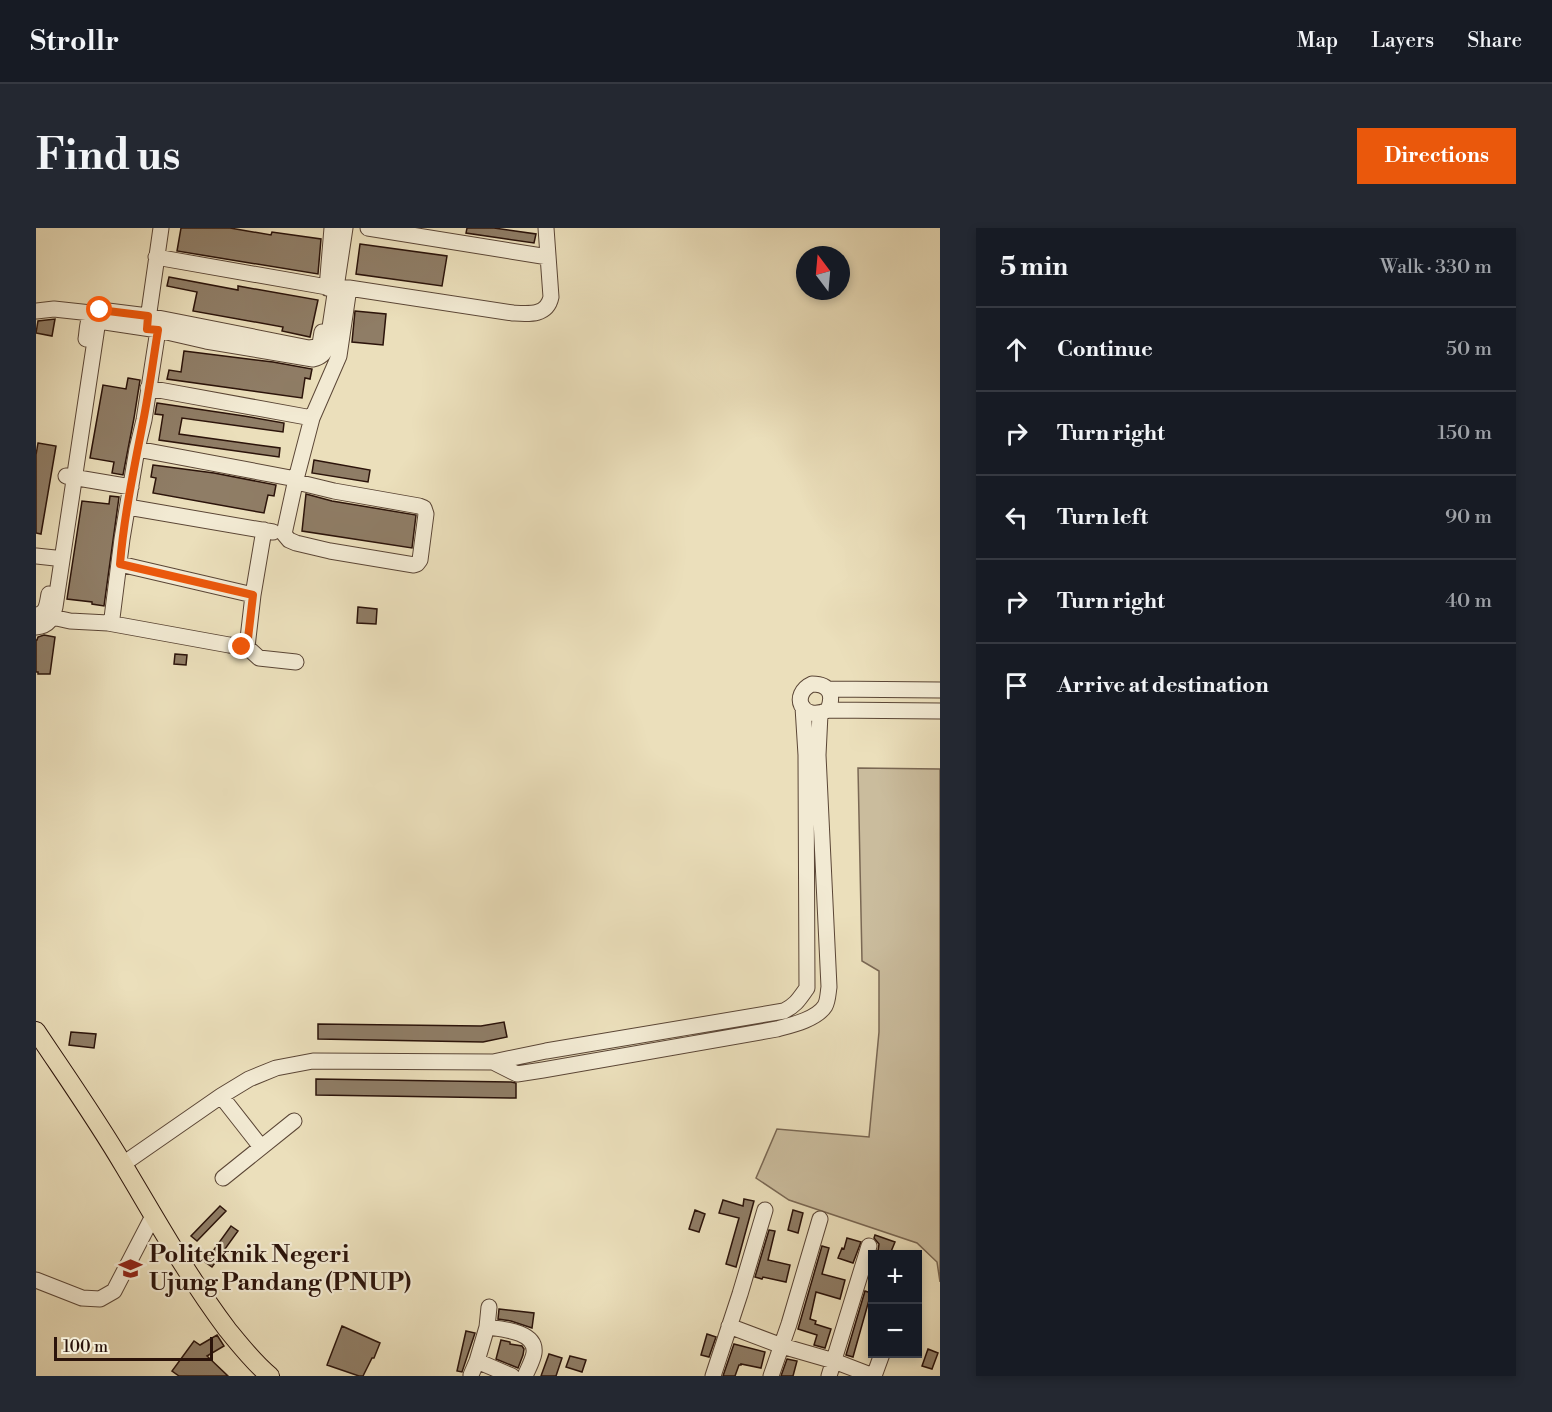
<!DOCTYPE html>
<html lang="en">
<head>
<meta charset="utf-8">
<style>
	:root { --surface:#171b24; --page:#242831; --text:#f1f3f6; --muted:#9ea1a6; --line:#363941; --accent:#ea580c }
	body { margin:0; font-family:"Libre Bodoni",serif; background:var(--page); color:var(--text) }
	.controls { position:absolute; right:18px; bottom:18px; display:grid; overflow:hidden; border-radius:0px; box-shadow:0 3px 9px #0003 }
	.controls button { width:54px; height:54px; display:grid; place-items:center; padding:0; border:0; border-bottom:2px solid var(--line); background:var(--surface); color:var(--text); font:30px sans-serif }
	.compass { position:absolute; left:760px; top:18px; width:54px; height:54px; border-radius:50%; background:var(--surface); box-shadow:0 3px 9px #0003; rotate:344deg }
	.scale { position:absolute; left:18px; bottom:15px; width:159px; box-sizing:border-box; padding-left:6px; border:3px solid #2b130a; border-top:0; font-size:16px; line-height:21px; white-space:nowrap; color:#2b130a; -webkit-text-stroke:4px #f2ead3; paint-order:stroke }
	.stop { position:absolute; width:18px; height:18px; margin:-14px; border:4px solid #ea580c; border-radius:50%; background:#fff }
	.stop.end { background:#ea580c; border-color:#fff; box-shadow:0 2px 6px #0008 }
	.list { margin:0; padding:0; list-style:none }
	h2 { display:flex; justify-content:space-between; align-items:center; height:78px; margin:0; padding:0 24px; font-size:26px }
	h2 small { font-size:20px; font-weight:400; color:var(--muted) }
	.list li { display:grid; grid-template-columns:39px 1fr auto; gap:18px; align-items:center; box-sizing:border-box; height:84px; padding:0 24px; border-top:2px solid var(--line) }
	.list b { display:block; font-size:22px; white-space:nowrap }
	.list em { font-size:20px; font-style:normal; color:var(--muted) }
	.icon { flex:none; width:33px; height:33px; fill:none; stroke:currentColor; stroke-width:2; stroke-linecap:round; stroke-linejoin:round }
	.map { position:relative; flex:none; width:904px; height:1148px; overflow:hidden; border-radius:0px }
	header { display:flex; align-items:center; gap:36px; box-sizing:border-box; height:84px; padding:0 30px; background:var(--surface); border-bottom:2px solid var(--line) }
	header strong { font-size:28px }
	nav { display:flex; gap:33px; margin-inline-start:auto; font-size:21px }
	.intro { display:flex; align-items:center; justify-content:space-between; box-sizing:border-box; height:144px; padding:0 36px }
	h1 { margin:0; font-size:42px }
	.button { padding:15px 27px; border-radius:0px; background:var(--accent); color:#fff; font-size:21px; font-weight:700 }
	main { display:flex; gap:36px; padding:0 36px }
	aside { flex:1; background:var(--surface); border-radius:0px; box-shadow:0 3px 9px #0003 }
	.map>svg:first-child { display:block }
	.green { fill:#cabc9d; stroke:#7a6854; stroke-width:1.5 }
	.building { fill:#8f7d66; stroke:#2b130a; stroke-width:1.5 }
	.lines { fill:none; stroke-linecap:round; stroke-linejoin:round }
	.minor-casing { stroke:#5b4636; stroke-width:17 }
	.major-casing { stroke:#2b130a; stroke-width:20 }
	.minor { stroke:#f2ead3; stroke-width:15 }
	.major { stroke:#ebdfbb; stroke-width:18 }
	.route { stroke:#ea580c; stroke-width:8 }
	.labels { text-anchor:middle; stroke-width:4.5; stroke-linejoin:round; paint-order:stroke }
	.poi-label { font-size:24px; font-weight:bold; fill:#2b130a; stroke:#f2ead3; text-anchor:start }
</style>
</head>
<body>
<header>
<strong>Strollr</strong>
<nav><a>Map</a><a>Layers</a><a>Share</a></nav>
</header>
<div class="intro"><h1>Find us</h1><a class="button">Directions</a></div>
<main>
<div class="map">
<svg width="904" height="1148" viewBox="0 0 904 1148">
	<rect width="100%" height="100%" fill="#ebdfbb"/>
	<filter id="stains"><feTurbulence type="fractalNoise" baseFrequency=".00333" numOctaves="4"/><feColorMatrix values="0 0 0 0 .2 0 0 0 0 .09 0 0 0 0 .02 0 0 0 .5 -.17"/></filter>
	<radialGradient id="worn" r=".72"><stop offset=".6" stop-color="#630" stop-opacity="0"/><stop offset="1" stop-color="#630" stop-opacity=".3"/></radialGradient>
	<path class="green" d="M822,540L904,541V1054L901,1034L881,1015L753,972L720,950L741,901L833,909L843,804V743L826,733Z"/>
	<path class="building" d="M145,0H194L235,7L236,4L285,11L282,46L141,23Z
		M431,0H458L500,6L498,15L430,5Z
		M324,16L411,28L406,58L320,46Z
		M133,49L202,62V58L282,72L274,109L246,103L247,99L157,83L161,64L131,58Z
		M319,83L350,86L347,117L316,114Z
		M19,91L16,108L0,105L2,93Z
		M148,123L237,134L276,141L274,151L269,150L266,170L131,151L133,142L145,144Z
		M92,150L104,152L98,190L87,247L76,245L78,234L54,230L67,157L90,161Z
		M121,175L208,188L248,195L247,204L146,190L143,206L244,220L243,229L123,212L127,187L119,186Z
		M2,215L20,218L5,306L0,305V227Z
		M278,232L334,242L332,254L276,245Z
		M117,237L178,245L240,257L238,268L232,267L228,285L117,265L120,250L115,249Z
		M270,266L296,273L380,287L376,320L266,303Z
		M74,268L83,269L68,378L56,376V374L31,371L46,273L73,276Z
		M322,379L341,381L340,396L321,395Z
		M8,407L19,409L14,446H2V444H0V412H1L2,409Z
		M139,426L151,427L150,437L138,436Z
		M468,794L471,809L447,814L282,811V796L445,798Z
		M35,804L60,806L58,820L33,817Z
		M280,851L475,854L480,855V870L280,867Z
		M708,971L718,973L700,1039L690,1036L703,990L683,985L687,972L707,978Z
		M184,978L190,983L161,1013L155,1008Z
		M659,982L669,986L663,1004L653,1001Z
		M757,982L767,985L762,1005L752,1002Z
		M195,998L202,1003L176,1039L169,1034Z
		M733,1002L739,1003L732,1032L754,1037L750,1054L727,1049L726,1051L719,1049Z
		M839,1007L859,1014L854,1026L842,1023L843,1016L838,1010Z
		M811,1010L825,1014L817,1035L802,1030L806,1020L808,1021Z
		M786,1018L793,1020L786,1046L809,1052L804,1071L780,1064L774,1091L780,1093L779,1096L795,1101L789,1120L778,1117L781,1107L762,1101Z
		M829,1063L835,1065L817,1129L810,1127Z
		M463,1081L498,1085L496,1100L475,1093L462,1091Z
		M306,1098L344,1115L338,1130H336L327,1148H323L291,1137Z
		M430,1103L439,1105L426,1144L421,1143Z
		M671,1106L680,1109L673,1129L665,1127Z
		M181,1107L188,1118L171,1128L192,1148H143L136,1143L158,1113L164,1117Z
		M465,1112L474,1114V1116L486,1118L488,1121L487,1127L482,1140L460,1131Z
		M698,1116L729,1124L725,1140L705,1136V1137H703L699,1148H687Z
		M892,1121L902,1125L896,1141L886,1138Z
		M513,1126L526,1130L520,1148H505Z
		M534,1128L550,1132L546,1144L530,1139Z
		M751,1131L761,1133L757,1148H745Z"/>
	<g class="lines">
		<defs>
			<path id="minor" d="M332,0L512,29
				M120,29L291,59L313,60L303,128L276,190L260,251L248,306L253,312L260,315L294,323L378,337L381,336L384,332L390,286L388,280L383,278L298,263L265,255L260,251L101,221L108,192L122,102
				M291,60L296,0
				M313,60L477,85C493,86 511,88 515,69L510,0
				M0,83L18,81L55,85
				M111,98L125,0
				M50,111C52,100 50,85 64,82L112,88L273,120L281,119L284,116L286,104
				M112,160L276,190
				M30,248L95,259
				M92,279L237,304
				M0,328L19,330
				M84,336L217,367
				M0,387C11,386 11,376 13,366
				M7,387L34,393L72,395L76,390L86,311L101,221
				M72,395L193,417L211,419L217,367L228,302
				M0,399C13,398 16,391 19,379L61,99L64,95L69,94L122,102L170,113L277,131C285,129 288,126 291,119L309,0
				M211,419L223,430L260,434
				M776,456C794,456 798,467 792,482C765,495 754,466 776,456Z
				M791,461L904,462
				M792,482L904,483
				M457,834L481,846L507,842L741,801C756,797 781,791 789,778C792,773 792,765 793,759L782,527L784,486
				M185,868L225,919
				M87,936L185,868L213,851L240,840L277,833L457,834L510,823L748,783C760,777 763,771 771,760L770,527L767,479
				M187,950L258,893
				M0,1052L46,1070L64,1071L78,1063L117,988
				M693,1098L746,1118L798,1133L837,1148
				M451,1099C465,1101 501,1103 498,1125C497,1132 492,1141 489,1148
				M441,1133L476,1148
				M435,1147L441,1133L451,1099L453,1079
				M677,1148L704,1066L729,982
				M735,1148L753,1096L784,991
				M793,1148L833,1018
				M838,1148L846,1126"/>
			<path id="major" d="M0,803C30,848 61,892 88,938C121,993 152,1049 191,1101C204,1117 218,1135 234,1148"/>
		</defs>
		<use href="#minor" class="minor-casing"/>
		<use href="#major" class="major-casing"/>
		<use href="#minor" class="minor"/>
		<use href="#major" class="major"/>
	</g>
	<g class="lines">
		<path class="route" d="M64,82L112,88L111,101L122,102C117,133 113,164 107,194C98,241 88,288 84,336L217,367L211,419H206"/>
	</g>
	<defs>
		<symbol id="university-bare" viewBox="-9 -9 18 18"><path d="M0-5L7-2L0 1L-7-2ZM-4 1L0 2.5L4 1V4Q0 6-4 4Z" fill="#8f2418" stroke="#f2ead3" stroke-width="2.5" paint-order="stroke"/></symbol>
	</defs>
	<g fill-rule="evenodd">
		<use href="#university-bare" x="78" y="1024" width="33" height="33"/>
	</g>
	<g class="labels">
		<g class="poi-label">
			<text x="113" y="1034">Politeknik Negeri<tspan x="113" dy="28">Ujung Pandang (PNUP)</tspan></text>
		</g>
	</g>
	<rect width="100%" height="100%" filter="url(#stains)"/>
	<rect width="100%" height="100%" fill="url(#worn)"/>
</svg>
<div class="controls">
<button>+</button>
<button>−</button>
</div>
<svg class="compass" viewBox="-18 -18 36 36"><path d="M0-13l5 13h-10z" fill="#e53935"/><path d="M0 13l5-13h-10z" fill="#9ea1a6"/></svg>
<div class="scale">100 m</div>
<div class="stop" style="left:64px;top:82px"></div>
<div class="stop end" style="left:206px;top:419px"></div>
</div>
<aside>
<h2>5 min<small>Walk · 330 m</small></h2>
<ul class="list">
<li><svg class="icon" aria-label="ahead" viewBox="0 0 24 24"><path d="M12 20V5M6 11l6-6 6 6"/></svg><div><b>Continue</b></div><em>50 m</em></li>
<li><svg class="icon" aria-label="right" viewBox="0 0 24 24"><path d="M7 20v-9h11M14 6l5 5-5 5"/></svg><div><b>Turn right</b></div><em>150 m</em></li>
<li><svg class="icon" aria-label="left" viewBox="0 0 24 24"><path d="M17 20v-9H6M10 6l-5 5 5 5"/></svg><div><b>Turn left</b></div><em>90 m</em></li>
<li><svg class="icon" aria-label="right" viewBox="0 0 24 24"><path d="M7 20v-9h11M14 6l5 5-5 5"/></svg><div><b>Turn right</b></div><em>40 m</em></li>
<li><svg class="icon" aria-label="arrive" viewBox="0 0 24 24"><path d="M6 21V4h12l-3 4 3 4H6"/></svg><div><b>Arrive at destination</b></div></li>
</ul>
</aside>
</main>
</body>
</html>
